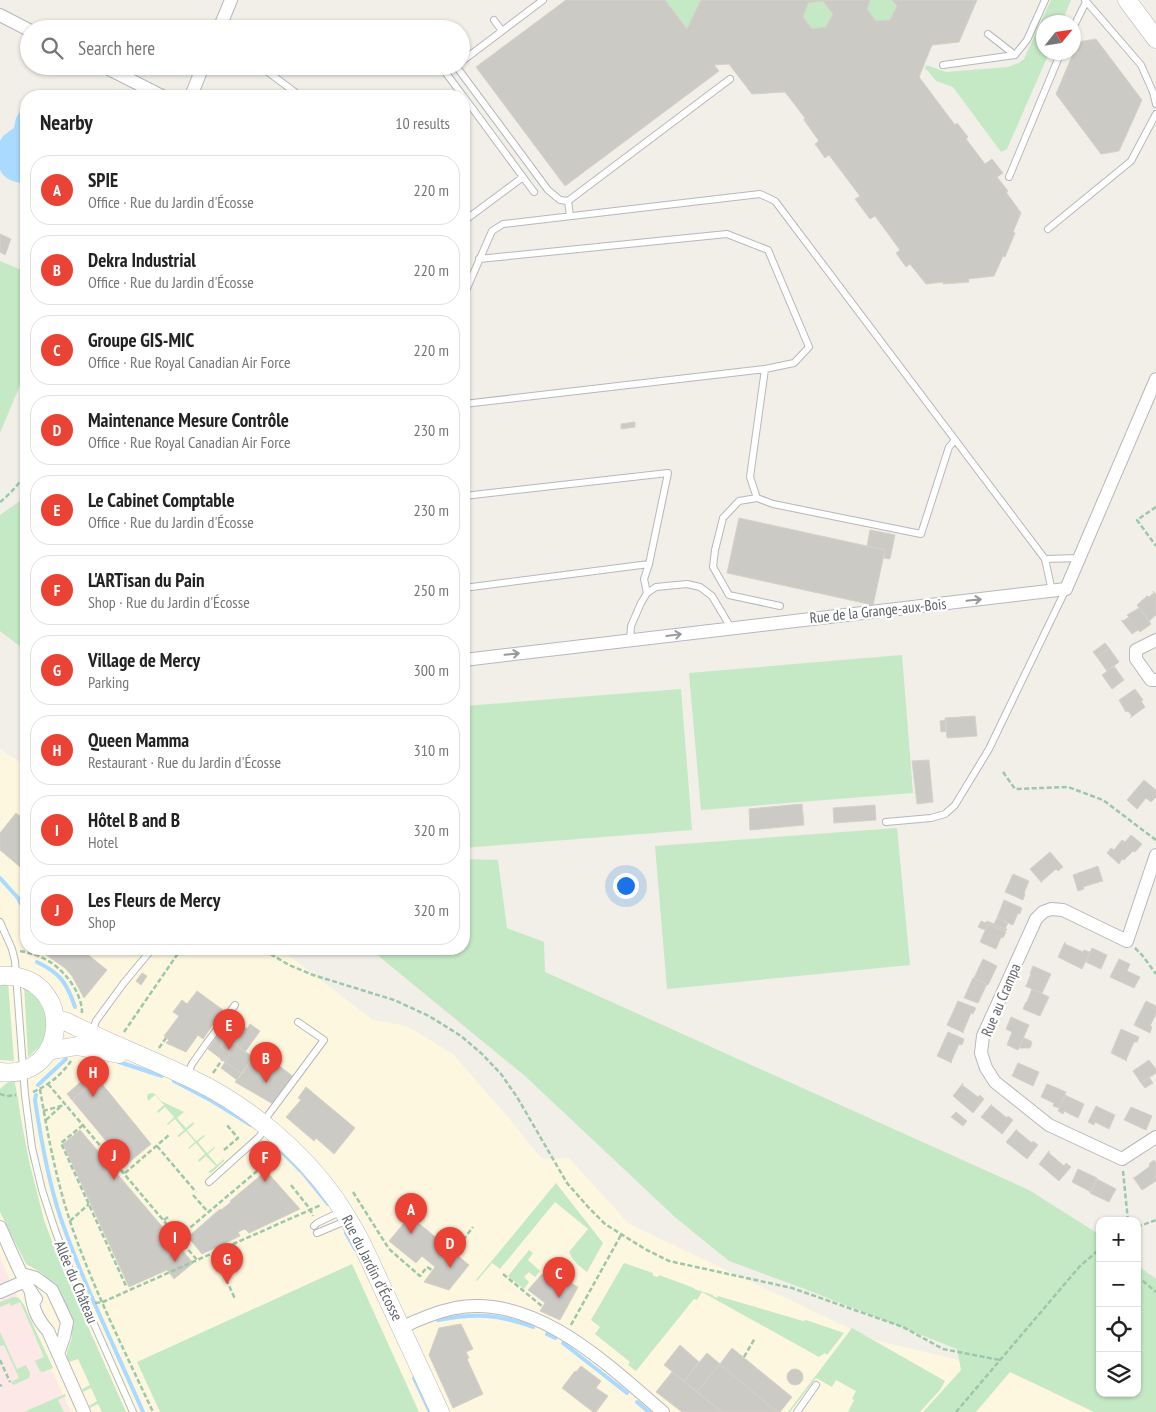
<!DOCTYPE html>
<html lang="en">
<head>
<meta charset="utf-8">
<style>
	:root { --surface:#fff; --page:#f2f2f2; --text:#222; --muted:#767676; --line:#e0e0e0; --accent:#ea4335 }
	body { margin:0; font-family:"PT Sans Narrow",sans-serif; background:var(--page); color:var(--text) }
	.controls { position:absolute; right:15px; bottom:15px; display:grid; overflow:hidden; border-radius:10px; box-shadow:0 1px 4px #0004 }
	.controls button { width:45px; height:45px; display:grid; place-items:center; padding:0; border:0; border-bottom:1px solid var(--line); background:var(--surface); color:var(--text); font:25px sans-serif }
	.compass { position:absolute; left:1036px; top:15px; width:45px; height:45px; border-radius:50%; background:var(--surface); box-shadow:0 1px 4px #0004; rotate:60deg }
	.you { position:absolute; left:625px; top:885px; width:18px; height:18px; margin:-12px; border:4px solid #fff; border-radius:50%; background:#1a73e8; box-shadow:0 0 0 8px #1a73e833 }
	.badge { display:grid; place-items:center; width:32px; height:32px; border-radius:50%; background:var(--accent); color:#fff; font-size:16px; font-weight:700 }
	.pin { position:absolute; translate:-50% -41px; filter:drop-shadow(0 1px 2px #0008) }
	.pin::after { content:''; position:absolute; top:26px; width:18px; height:15px; background:inherit; clip-path:polygon(0 0,100% 0,50% 100%) }
	.list { margin:0; padding:0; list-style:none }
	h2 { display:flex; justify-content:space-between; align-items:center; height:65px; margin:0; padding:0 20px; font-size:21px }
	h2 small { font-size:16px; font-weight:400; color:var(--muted) }
	.list li { display:grid; grid-template-columns:32px 1fr auto; gap:15px; align-items:center; box-sizing:border-box; height:70px; margin:0 10px 10px; padding:0 10px; border:1px solid var(--line); border-radius:20px }
	.list b { display:block; font-size:19px; white-space:nowrap }
	.list p { margin:0; font-size:16px; white-space:nowrap; color:var(--muted) }
	.list em { font-size:16px; font-style:normal; color:var(--muted) }
	.icon { flex:none; width:28px; height:28px; fill:none; stroke:currentColor; stroke-width:2; stroke-linecap:round; stroke-linejoin:round }
	.map { position:relative; flex:none; width:1156px; height:1412px; overflow:hidden }
	.search { position:absolute; background:var(--surface); box-shadow:0 1px 4px #0004; left:20px; top:20px; width:450px; height:55px; display:flex; align-items:center; gap:12px; box-sizing:border-box; padding:0 18px; border-radius:28px; color:var(--muted); font-size:19px }
	.panel { position:absolute; background:var(--surface); box-shadow:0 1px 4px #0004; left:20px; top:90px; width:450px; height:865px; border-radius:20px }
	.map>svg:first-child { display:block }
	.commercial { fill:#fef7e0 }
	.medical { fill:#fce8e6 }
	.green { fill:#c5e8c5 }
	.water { fill:#aadaff }
	.lines { fill:none; stroke-linecap:round; stroke-linejoin:round }
	.stream { stroke:#aadaff; stroke-width:4 }
	.building { fill:#cccac5; stroke:#d6d1c6; fill-rule:evenodd }
	.lane-casing { stroke:#b5b8bc; stroke-width:8 }
	.street-casing { stroke:#b5b8bc; stroke-width:14 }
	.secondary-casing { stroke:#b6babf; stroke-width:19 }
	.path { stroke:#9cc7a9; stroke-width:2.5; stroke-dasharray:5 2.5; stroke-linecap:butt }
	.lane { stroke:#fff; stroke-width:6 }
	.street { stroke:#fff; stroke-width:12 }
	.secondary { stroke:#fff; stroke-width:18 }
	.oneway { stroke:#979a9d }
	.labels { text-anchor:middle; stroke-width:4.5; stroke-linejoin:round; paint-order:stroke }
	.street-label { font-size:15px; fill:#5f6368; stroke:#fff }
</style>
</head>
<body>
<div class="map">
<svg width="1156" height="1412" viewBox="0 0 1156 1412">
	<rect width="100%" height="100%" fill="#f1efe8"/>
	<path class="commercial" d="M0,749L26,766V949H280L373,1020L407,1026L453,1054L511,1121L542,1159L569,1158L629,1224L874,1340L1010,1372L1094,1412H0Z"/>
	<path class="medical" d="M0,1258L44,1357L51,1369L71,1412H0Z"/>
	<path class="green" d="M665,0H701L687,29Z
		M870,0H892L897,6L890,20L876,21L867,9Z
		M1051,0H1071L1062,22H1044V52L1049,53L1007,149L1001,152L953,87L936,81L928,71L925,69L926,65L946,72L1008,67L1019,63L1024,59Z
		M823,1L833,14L826,27L812,29L803,17L808,3Z
		M0,261L26,272V371L0,433Z
		M26,490V651L0,631V515L20,501Z
		M902,655L913,793L701,810L689,673Z
		M681,689L692,830L464,848V706Z
		M897,828L910,965L667,989L655,846Z
		M464,859L498,860L507,928L544,942L545,972L1029,1190L1100,1235V1393H1137V1265L1156,1279V1412H1094L1010,1372L976,1412H923L961,1370L957,1349L805,1289L729,1261L676,1218L525,1076L370,949H464Z
		M8,982L14,1061L0,1060V984Z
		M24,985L33,991L48,1018L46,1036L41,1045L28,1057Z
		M14,1079L17,1093L21,1119L29,1161L44,1220L62,1268L126,1412H102L98,1404L90,1408L89,1406L97,1401L91,1388L83,1392L82,1389L90,1385L78,1359L69,1362L67,1357V1352L72,1338L70,1326L51,1283L42,1273L26,1264L0,1212V1089L8,1082Z
		M152,1093L155,1094L161,1101L184,1112L177,1118L186,1128L193,1122L194,1124L187,1130L196,1141L204,1135L205,1136L198,1142L207,1153L214,1147L215,1148L208,1154L217,1165L224,1159V1161L211,1173L208,1172L216,1166L206,1156L199,1162L198,1160L205,1154L196,1143L189,1149L188,1148L195,1142L186,1131L179,1137L177,1136L184,1130L175,1119L168,1125L167,1124L174,1117L165,1107L158,1113L157,1111L164,1105L155,1095L148,1101L147,1096L148,1094Z
		M556,1183L603,1243L587,1272C579,1266 573,1261 569,1252L588,1229L555,1202L500,1269L492,1263L477,1281L476,1280Z
		M529,1250L533,1253L528,1260L540,1271L535,1277L529,1272L524,1277L529,1282L524,1289L508,1276Z
		M624,1263L653,1273V1276L658,1277L659,1275L694,1288V1289L713,1295V1296L717,1298L718,1296L803,1321L806,1320L844,1333L827,1355L825,1353L819,1357L702,1292L697,1300L694,1299L636,1371L628,1365L630,1362L595,1334L600,1327L591,1320Z
		M352,1264L419,1412H160L137,1362Z
		M13,1297L19,1298L24,1305L53,1368L43,1372L40,1371L35,1361L44,1357L20,1302L11,1306L10,1303L0,1307V1302Z
		M852,1328L945,1381L940,1390L920,1412H848L854,1400L852,1399L856,1391L836,1380L832,1387L816,1378L790,1412H788Z
		M0,1332L17,1369L26,1365L30,1373L29,1378L13,1385L11,1382L19,1378L4,1345L0,1346Z
		M65,1394L66,1396L58,1400L64,1412H24Z"/>
	<path class="water" d="M26,102V184C15,182 6,181 0,170V141L3,136L14,128L16,118Z"/>
	<g class="lines">
		<path class="stream" d="M0,878L18,898L26,913
			M37,962C60,973 67,983 75,1007
			M119,1062L162,1076
			M174,1081L212,1101L251,1125
			M38,1085L66,1059
			M36,1095L35,1100C41,1140 48,1181 61,1219C84,1285 115,1348 143,1412
			M276,1146L303,1173L328,1204
			M346,1233L355,1249
			M438,1320C475,1313 498,1314 533,1327
			M547,1334L555,1338
			M563,1343L627,1393
			M414,1378L430,1412
			M637,1402L649,1412"/>
	</g>
	<path class="building" d="M566,0H665L687,29L701,0H870L867,9L876,21L890,20L897,6L892,0H977L959,42L932,45L919,77L955,125L957,123L968,137L966,139L985,164L992,159L1003,173L997,177L1008,191L1006,192L1021,213L1013,232L1015,233L1005,257L1003,256L994,276L968,279L969,282L943,284V282L926,284L910,264L906,267L896,253L900,250L875,216L870,219L855,199L860,196L829,155L825,158L815,144L819,141L804,120L805,118L785,92L752,94L729,64L714,65L719,71L565,186L476,67ZM823,1L833,14L826,27L812,29L803,17L808,3Z
		M1096,39L1142,100L1119,151L1101,154L1056,94L1078,42Z
		M0,234L11,239L5,255L0,252Z
		M635,422V427L621,429V424Z
		M739,518L885,550L873,605L727,573Z
		M870,530L895,535L890,559L884,558L885,550L867,546Z
		M1153,591L1156,595V615L1149,621L1137,605L1147,596L1149,597L1154,593Z
		M1139,608L1151,624L1140,632L1138,630L1132,634L1121,620L1123,621L1129,617L1127,615Z
		M1105,643L1109,648L1097,657L1093,652Z
		M1109,648L1119,662L1107,671L1097,657Z
		M1114,666L1124,680L1112,689L1102,675Z
		M1135,689L1143,700L1141,701L1145,707L1130,718L1132,716L1128,711L1126,712L1119,700Z
		M975,716L977,736L947,738L945,718Z
		M946,720L947,731L941,732L940,721Z
		M929,760L933,802L917,804L912,761Z
		M1144,780L1156,790V797L1151,802L1146,798L1137,809L1127,800Z
		M802,804L804,825L750,830L749,809Z
		M875,805L876,820L834,823L833,808Z
		M16,813L26,821V872L0,850V833Z
		M1131,835L1142,844L1135,852L1133,851L1124,860L1122,859L1119,864L1107,853L1111,848L1114,850L1122,840L1125,842Z
		M1050,852L1063,867L1058,871L1056,869L1041,882L1042,883L1030,869Z
		M1098,866L1103,882L1102,881L1083,887L1084,889L1078,891L1073,875Z
		M1013,874L1029,881L1024,893L1025,894L1023,900L1005,892Z
		M1004,900L1022,908L1020,914L1018,913L1013,925L997,918Z
		M997,918L1008,923L1005,929L994,924Z
		M981,921L986,923L987,921L1005,929V928L1007,929L1005,932L988,924L985,930L978,927Z
		M988,924L1006,932L1003,938L1001,937L996,949L980,942Z
		M1065,942V944L1083,952L1084,950L1090,952L1082,969L1058,957Z
		M1092,948L1107,955L1101,969L1086,962Z
		M46,949H81L107,970L84,998L72,976L65,968L46,955Z
		M983,959L997,966L988,985L974,978Z
		M1119,959L1130,964L1127,971L1140,977L1134,988L1110,977Z
		M1033,966L1051,974L1042,993L1025,986H1026L1031,974L1030,973Z
		M142,973L147,976L141,985L136,981Z
		M973,978L987,984L978,1003L964,998Z
		M1032,989L1049,997L1040,1016L1023,1009L1026,1002H1027Z
		M197,991L223,1010L203,1039L198,1035L186,1052L166,1043L169,1040L164,1036L179,1016L173,1012L182,1000L187,1004Z
		M958,1001L976,1008L973,1014L971,1013L963,1032L964,1033L947,1025Z
		M1146,1001L1156,1006V1014L1150,1026L1152,1027L1150,1033L1134,1025Z
		M1011,1017L1029,1025L1018,1050L1007,1045L1012,1032L1006,1029Z
		M231,1018L247,1029L250,1024L260,1031L245,1052L220,1033Z
		M1121,1029L1139,1037L1137,1042H1134L1126,1060L1127,1061L1111,1053Z
		M948,1032L964,1039L962,1045L959,1044L951,1062L952,1063L937,1056Z
		M220,1033L227,1039L221,1047L230,1054L225,1062L208,1049Z
		M1024,1038L1031,1041L1032,1043L1030,1048H1019Z
		M227,1039L253,1057L242,1074L225,1062L230,1054L221,1047Z
		M258,1050L294,1077L273,1104L235,1082Z
		M1149,1060L1156,1069V1073L1141,1083L1133,1071Z
		M225,1062L242,1074L237,1080L221,1068Z
		M1018,1063L1039,1072L1033,1086L1012,1076Z
		M86,1077L92,1084L72,1100L67,1094Z
		M1149,1077L1153,1083L1145,1088L1141,1083Z
		M98,1079L151,1144L126,1165L72,1100Z
		M963,1083L962,1085L978,1097L980,1095L984,1099L973,1113L953,1096Z
		M1047,1084L1066,1092L1059,1108L1053,1106L1054,1103L1041,1097Z
		M306,1087L355,1128L334,1154L316,1138L314,1141L286,1117L301,1100L298,1098Z
		M1065,1095L1084,1104L1078,1118L1064,1111L1063,1114L1058,1111Z
		M992,1104L991,1105L1007,1118L1008,1116L1013,1120L1002,1134L981,1117Z
		M1096,1106L1115,1115L1109,1129L1095,1122L1094,1125L1088,1122Z
		M1131,1107L1152,1116L1146,1130L1124,1120Z
		M956,1112L967,1121L963,1126L951,1117Z
		M1017,1129L1016,1130L1032,1143L1033,1141L1038,1145L1027,1159L1006,1142Z
		M80,1130L193,1263L174,1279L167,1270L129,1287L63,1144Z
		M1049,1151V1153L1064,1166L1066,1163L1071,1167L1059,1181L1039,1164Z
		M1154,1160L1156,1163V1181L1142,1190L1133,1177L1134,1178L1150,1166L1149,1164Z
		M1078,1169L1097,1178L1091,1192L1072,1182Z
		M266,1171L300,1209L249,1233L245,1229L238,1232L240,1236L202,1254L188,1237L220,1209L221,1210L231,1202L230,1201Z
		M1097,1179L1116,1189L1109,1202L1090,1193Z
		M410,1216L469,1265L449,1290L424,1282L435,1267L422,1256L416,1263L389,1241Z
		M542,1274L556,1285L560,1277L578,1287L560,1320L540,1311L545,1303L528,1290Z
		M461,1324L473,1349L466,1352L469,1358L467,1359L483,1394L453,1408L429,1355L439,1328Z
		M680,1345L699,1362L684,1381L664,1365Z
		M732,1348L792,1397L780,1412H777L720,1364Z
		M707,1353L720,1364L697,1392L684,1381Z
		M720,1364L777,1412H722L697,1392Z
		M581,1366L601,1381L596,1388L608,1396L596,1412H593L562,1388L575,1371L576,1372Z
		M787 1377a8 8 0 1 1 16 0a8 8 0 1 1-16 0Z
		M672,1372L684,1381L722,1412H682L656,1392Z"/>
	<g class="lines">
		<defs>
			<path id="lane" d="M1085,0L1141,65L1153,92L1156,104
				M494,20L502,31
				M1074,26L1086,2
				M988,34L1015,55
				M461,62L543,0
				M943,65L1015,55L1027,40L1045,0
				M260,66L300,96
				M456,66L548,190L560,200L568,201L730,79
				M443,69L463,96
				M464,97L534,192
				M1009,177L1061,52
				M568,201L570,216
				M464,221L523,177
				M1048,229L1131,161L1156,114
				M464,295L492,231L503,224L760,194L775,201L1045,559
				M765,369L750,477L757,498L773,504L921,534L949,447L955,440
				M464,404L765,369L794,363L809,347L768,250L727,234L479,259
				M464,496L668,473L649,564L644,579L647,593
				M757,498L739,501L723,518L715,550L713,567L729,595L780,606
				M464,588L649,564
				M1052,591L1045,559L1080,558
				M630,641L631,626L641,603L647,593L656,587L687,584L700,587L712,596L731,628
				M886,822L931,818L945,814L955,805L989,749L1066,589
				M0,922L12,949L15,961L25,1095L32,1148L42,1190L55,1230L70,1270L133,1412
				M92,1032L96,1021L123,984L152,949
				M187,1075L192,1064L206,1044L235,1005
				M263,1122L324,1040L298,1022
				M209,1182L259,1137L266,1127
				M314,1226L317,1223L342,1211
				M317,1233L348,1220
				M797,1412L816,1385"/>
			<path id="street" d="M0,15L29,30
				M219,29L231,0
				M103,66L162,96
				M191,96L203,66
				M1156,640L1136,650V659L1151,680H1156
				M464,660L1066,589L1156,379
				M1156,855L1127,941L1063,910L1051,909L1043,912L1036,919L983,1036L981,1053L986,1068L995,1082L1049,1125L1122,1159L1156,1137
				M0,1227C10,1248 22,1281 36,1299
				M22,1274L36,1278L52,1290L67,1322L64,1337L58,1354
				M0,1292L25,1281
				M31,1293C33,1308 37,1319 48,1331L84,1412
				M401,1328C419,1319 436,1312 455,1308C535,1293 607,1364 663,1412"/>
			<path id="secondary" d="M1127,0L1156,39
				M0,976C76,971 71,1081 0,1072
				M56,1019L67,1022C108,1043 151,1059 192,1079C247,1105 301,1150 336,1200C346,1215 355,1230 363,1246L440,1412
				M48,1051L77,1046L119,1054"/>
		</defs>
		<use href="#lane" class="lane-casing"/>
		<use href="#street" class="street-casing"/>
		<use href="#secondary" class="secondary-casing"/>
		<path class="path" d="M0,502C10,494 19,484 26,473
			M1156,507L1137,520L1156,546
			M1003,772L1015,789L1068,787L1103,800L1156,840
			M1135,948L1142,955L1156,974
			M265,949L272,955L289,965L313,975L394,1000L429,1016L461,1036L482,1054L501,1074L517,1097L567,1183L589,1208L605,1224L645,1249L669,1261L792,1288L903,1327L943,1349L1000,1360
			M20,951C32,953 43,957 53,964C67,974 82,994 82,1013
			M124,1032L181,949
			M159,1048L166,1038
			M213,1073L222,1060
			M48,1084L197,1260
			M40,1089C48,1137 57,1184 73,1230C95,1292 125,1352 153,1412
			M33,1092C49,1085 61,1075 71,1061
			M0,1094L7,1096L16,1095
			M43,1111L61,1106L64,1103
			M46,1120L60,1107
			M83,1125L61,1143L126,1286
			M157,1146L196,1192
			M224,1150L238,1138L226,1124
			M1123,1171L1128,1221
			M125,1173L169,1135
			M291,1185L310,1209L313,1216
			M353,1192L389,1249L420,1276L427,1267L432,1270
			M193,1195L208,1212
			M164,1220L168,1217
			M70,1221L89,1204
			M1137,1227L1156,1220
			M179,1237L263,1166L254,1156L267,1146
			M214,1252L235,1299
			M454,1252L473,1227
			M503,1274L543,1307
			M1137,1276L1156,1292
			M95,1303L103,1302L114,1297L321,1205
			M571,1325L621,1235
			M744,1357L755,1338
			M0,1360L10,1382
			M0,1386L2,1385
			M956,1412L1080,1266L1100,1249"/>
		<use href="#lane" class="lane"/>
		<use href="#street" class="street"/>
		<use href="#secondary" class="secondary"/>
	</g>
	<defs><path id="oneway-shaft" d="M-6 0H5M1.5-3L5.5 0L1.5 3" fill="none" stroke-width="1.6" stroke-linecap="round" stroke-linejoin="round" transform="scale(1.25)"/></defs>
	<g class="oneway">
		<use href="#oneway-shaft" transform="translate(974 600) rotate(-6)"/>
		<use href="#oneway-shaft" transform="translate(674 635) rotate(-8)"/>
		<use href="#oneway-shaft" transform="translate(512 654) rotate(-6)"/>
	</g>
	<g class="labels">
		<g class="street-label">
			<text transform="translate(878 611) rotate(-6)" y="5">Rue de la Grange-aux-Bois</text>
			<text transform="translate(1001 1000) rotate(-67)" y="5">Rue au Crampa</text>
			<text transform="translate(372 1268) rotate(63)" y="5">Rue du Jardin d'Écosse</text>
			<text transform="translate(76 1282) rotate(67)" y="5">Allée du Château</text>
		</g>
	</g>
</svg>
<div class="controls">
<button>+</button>
<button>−</button>
<button><svg class="icon" aria-label="locate" viewBox="0 0 24 24"><circle cx="12" cy="12" r="6"/><path d="M12 2v4M12 18v4M2 12h4M18 12h4"/></svg></button>
<button><svg class="icon" aria-label="layers" viewBox="0 0 24 24"><path d="M12 4l9 5-9 5-9-5zM3 14l9 5 9-5"/></svg></button>
</div>
<svg class="compass" viewBox="-18 -18 36 36"><path d="M0-13l5 13h-10z" fill="#e53935"/><path d="M0 13l5-13h-10z" fill="#767676"/></svg>
<div class="you"></div>
<div class="pin badge" style="left:411px;top:1234px">A</div>
<div class="pin badge" style="left:266px;top:1083px">B</div>
<div class="pin badge" style="left:559px;top:1298px">C</div>
<div class="pin badge" style="left:450px;top:1268px">D</div>
<div class="pin badge" style="left:229px;top:1050px">E</div>
<div class="pin badge" style="left:265px;top:1182px">F</div>
<div class="pin badge" style="left:227px;top:1284px">G</div>
<div class="pin badge" style="left:93px;top:1097px">H</div>
<div class="pin badge" style="left:175px;top:1262px">I</div>
<div class="pin badge" style="left:114px;top:1180px">J</div>
<div class="search"><svg class="icon" aria-label="search" viewBox="0 0 24 24"><circle cx="10" cy="10" r="6"/><path d="M15 15l6 6"/></svg>Search here</div>
<section class="panel">
<h2>Nearby<small>10 results</small></h2>
<ul class="list">
<li><span class="badge">A</span><div><b>SPIE</b><p>Office · Rue du Jardin d'Écosse</p></div><em>220 m</em></li>
<li><span class="badge">B</span><div><b>Dekra Industrial</b><p>Office · Rue du Jardin d'Écosse</p></div><em>220 m</em></li>
<li><span class="badge">C</span><div><b>Groupe GIS-MIC</b><p>Office · Rue Royal Canadian Air Force</p></div><em>220 m</em></li>
<li><span class="badge">D</span><div><b>Maintenance Mesure Contrôle</b><p>Office · Rue Royal Canadian Air Force</p></div><em>230 m</em></li>
<li><span class="badge">E</span><div><b>Le Cabinet Comptable</b><p>Office · Rue du Jardin d'Écosse</p></div><em>230 m</em></li>
<li><span class="badge">F</span><div><b>L'ARTisan du Pain</b><p>Shop · Rue du Jardin d'Écosse</p></div><em>250 m</em></li>
<li><span class="badge">G</span><div><b>Village de Mercy</b><p>Parking</p></div><em>300 m</em></li>
<li><span class="badge">H</span><div><b>Queen Mamma</b><p>Restaurant · Rue du Jardin d'Écosse</p></div><em>310 m</em></li>
<li><span class="badge">I</span><div><b>Hôtel B and B</b><p>Hotel</p></div><em>320 m</em></li>
<li><span class="badge">J</span><div><b>Les Fleurs de Mercy</b><p>Shop</p></div><em>320 m</em></li>
</ul>
</section>
</div>
</body>
</html>
